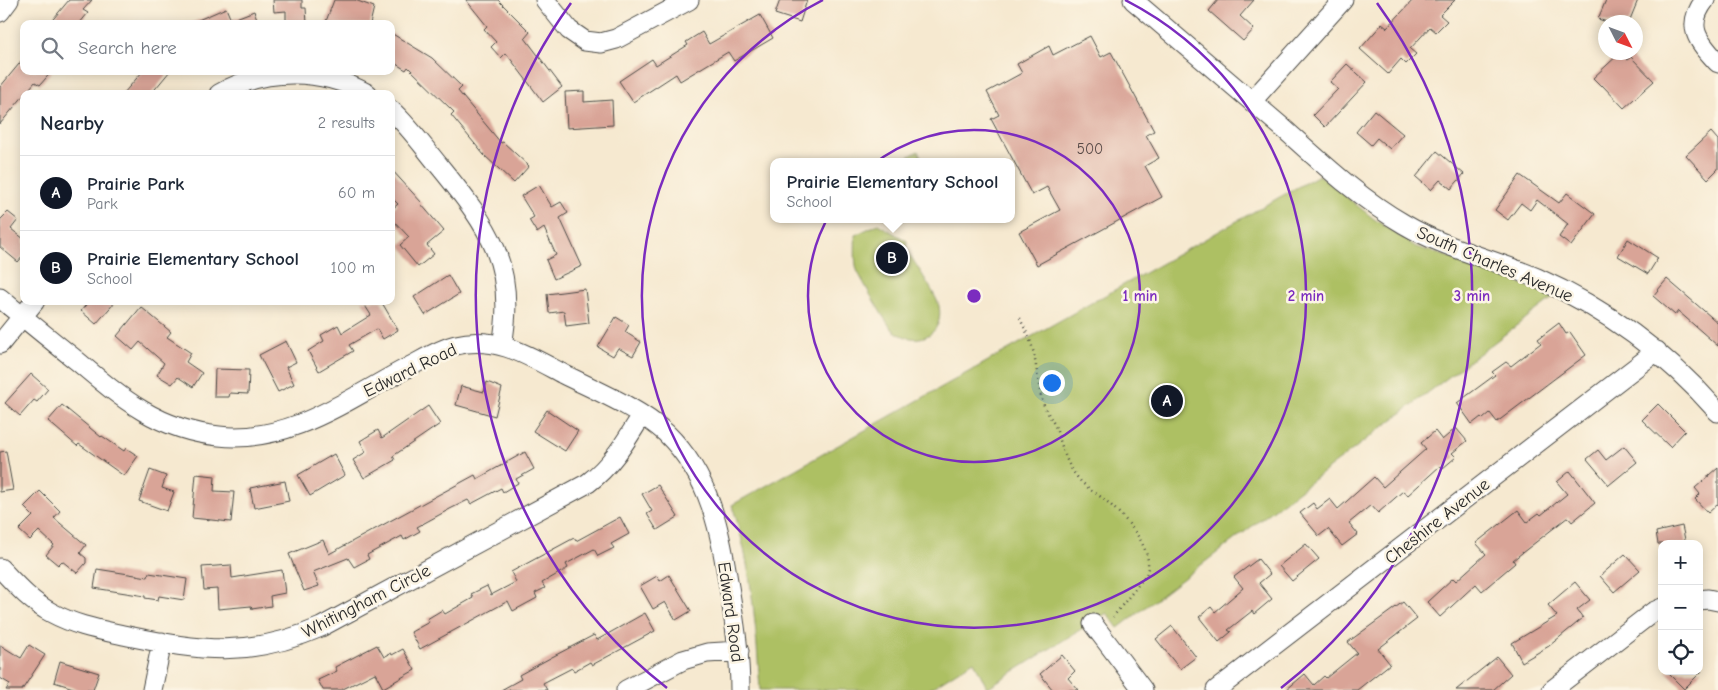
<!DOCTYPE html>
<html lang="en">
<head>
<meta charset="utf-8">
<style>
	:root { --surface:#fff; --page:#f6f6f7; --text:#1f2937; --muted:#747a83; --line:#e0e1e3; --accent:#111827 }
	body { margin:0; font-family:"Comic Neue",sans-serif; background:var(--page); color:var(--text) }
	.controls { position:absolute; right:15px; bottom:15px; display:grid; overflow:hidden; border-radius:10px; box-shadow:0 2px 12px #0003 }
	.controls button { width:45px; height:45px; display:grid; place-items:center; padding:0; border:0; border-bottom:1px solid var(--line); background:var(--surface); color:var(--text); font:25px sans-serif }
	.compass { position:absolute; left:1598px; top:15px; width:45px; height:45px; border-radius:50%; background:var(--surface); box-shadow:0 2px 12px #0003; rotate:132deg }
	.you { position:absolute; left:1051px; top:382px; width:18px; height:18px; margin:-12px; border:4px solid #fff; border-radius:50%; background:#1a73e8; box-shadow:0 0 0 8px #1a73e833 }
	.badge { display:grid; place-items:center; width:32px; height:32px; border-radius:50%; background:var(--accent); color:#fff; font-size:16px; font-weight:700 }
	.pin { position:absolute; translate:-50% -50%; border:2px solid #fff; box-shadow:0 1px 5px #0006 }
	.popup { position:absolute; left:770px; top:158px; width:245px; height:65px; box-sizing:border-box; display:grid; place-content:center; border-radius:10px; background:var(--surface); filter:drop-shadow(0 1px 4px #0005); font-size:16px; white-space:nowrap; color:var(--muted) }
	.popup b { font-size:19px; color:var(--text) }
	.popup::after { content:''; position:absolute; left:50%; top:100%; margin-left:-10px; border:10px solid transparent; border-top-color:var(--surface) }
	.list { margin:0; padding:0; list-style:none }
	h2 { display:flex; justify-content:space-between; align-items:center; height:65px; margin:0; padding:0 20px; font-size:21px }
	h2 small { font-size:16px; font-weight:400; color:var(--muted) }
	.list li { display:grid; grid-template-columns:32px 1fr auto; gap:15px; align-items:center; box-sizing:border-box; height:75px; padding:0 20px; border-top:1px solid var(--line) }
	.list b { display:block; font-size:19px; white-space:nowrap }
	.list p { margin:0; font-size:16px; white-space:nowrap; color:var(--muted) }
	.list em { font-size:16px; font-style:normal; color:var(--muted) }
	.icon { flex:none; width:28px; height:28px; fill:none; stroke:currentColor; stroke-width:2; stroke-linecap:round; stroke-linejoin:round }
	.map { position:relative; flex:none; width:1718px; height:690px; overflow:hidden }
	.search { position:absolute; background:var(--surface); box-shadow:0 2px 12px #0003; left:20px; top:20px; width:375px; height:55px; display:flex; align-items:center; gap:12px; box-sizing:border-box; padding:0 18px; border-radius:10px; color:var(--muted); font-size:19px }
	.panel { position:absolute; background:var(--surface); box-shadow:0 2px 12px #0003; left:20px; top:90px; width:375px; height:215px; border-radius:10px }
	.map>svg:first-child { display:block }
	.green { fill:#adc063; stroke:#6c7647 }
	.building { fill:#d9a497 }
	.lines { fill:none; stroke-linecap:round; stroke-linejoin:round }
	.minor-casing { stroke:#494844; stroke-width:21 }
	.path { stroke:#494844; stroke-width:2.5; stroke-dasharray:1 4; stroke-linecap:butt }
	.minor { stroke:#fff; stroke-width:19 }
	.ring { fill:none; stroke:#7b2cbf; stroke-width:2.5 }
	.labels { text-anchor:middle; stroke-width:5; stroke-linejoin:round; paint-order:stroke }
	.number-label { font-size:15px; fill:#564946 }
	.street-label { font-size:18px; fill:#2b2b2b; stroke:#fcf5e5 }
	.centre { fill:#7b2cbf; stroke:#fcf5e5; stroke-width:2.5 }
	.ring-label { font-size:15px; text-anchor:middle; font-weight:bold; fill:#7b2cbf; stroke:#fcf5e5; stroke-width:5; stroke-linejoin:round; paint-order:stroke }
</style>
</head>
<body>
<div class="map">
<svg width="1718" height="690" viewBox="0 0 1718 690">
	<rect width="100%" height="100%" fill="#fcf5e5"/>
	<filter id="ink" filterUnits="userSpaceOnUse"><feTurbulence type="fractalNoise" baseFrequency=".02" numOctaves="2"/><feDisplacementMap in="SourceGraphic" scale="10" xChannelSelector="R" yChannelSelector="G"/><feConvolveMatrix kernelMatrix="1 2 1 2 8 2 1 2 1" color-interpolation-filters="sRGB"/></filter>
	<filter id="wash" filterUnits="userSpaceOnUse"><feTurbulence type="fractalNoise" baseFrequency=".0096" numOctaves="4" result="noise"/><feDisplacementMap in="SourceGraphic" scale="20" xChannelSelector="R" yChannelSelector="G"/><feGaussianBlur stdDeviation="1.12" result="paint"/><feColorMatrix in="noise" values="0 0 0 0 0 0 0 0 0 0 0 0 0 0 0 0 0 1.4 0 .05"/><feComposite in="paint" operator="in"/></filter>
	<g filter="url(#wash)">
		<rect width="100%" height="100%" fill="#f6e9d0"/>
		<path class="green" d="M918,151L924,162H899Z
			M1319,175L1374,219L1416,247L1462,261L1554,297L1118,628L1107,613L987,688L974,661L928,690H760C756,627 752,565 732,505Z
			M878,224L907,241L906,249C914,262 936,294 939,306C945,337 914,348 892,329C886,323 861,279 857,270C854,260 856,246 855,235Z"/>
		<g id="blocks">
			<path class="building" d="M69,0H92L83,10L88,13L79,24H49Z
				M273,0H302V8H306L307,24H286V11L274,12Z
				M334,0H355L374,7L370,24H325Z
				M466,0H498L530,32L525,38L562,87L543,102L506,53L501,58L491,47L496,42L484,29L487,26Z
				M780,0H807L800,22L775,14Z
				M1218,0H1254L1240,16L1254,29L1243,41L1209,11Z
				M1413,0H1455L1440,15L1447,21L1436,32L1430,27L1410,49L1416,54L1406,64L1401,59L1388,74L1360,49L1382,24L1387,28Z
				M1606,0H1638L1629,22H1607L1598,19Z
				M226,8L231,20L254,11L259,24H189Z
				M760,15L773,38L734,61L728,52L680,81L676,74L633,102L619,81L652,59L656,65L688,45L686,42L702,32L709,44Z
				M391,33L432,58L462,87L458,91L501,143L503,142L529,166L514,183L484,155L451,115L454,112L408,67L406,70L391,61Z
				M1090,36L1101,57L1111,52L1154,131L1146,135L1159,158L1145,166L1162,197L1037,265L1019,232L1060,210L1047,187L1032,195L991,119L999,115L987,92L1022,73L1017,64L1049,46L1053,55Z
				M1620,53L1627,60L1631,57L1654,81L1624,108L1602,85L1601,86L1593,78Z
				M24,58V71H52L40,85L35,82L0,124V87Z
				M1347,64L1367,82L1325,127L1313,115L1338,89L1330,82Z
				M143,71H170L151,94H123Z
				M584,91V102L612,100L613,125L567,128L565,92Z
				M1374,110L1403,134L1390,149L1377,138L1371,145L1356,132Z
				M1711,132L1718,140V169L1708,179L1686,155Z
				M1437,151L1464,174L1451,189L1440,180L1431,190L1416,177Z
				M391,169L422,203L421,204L444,231L427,245L434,254L418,267L400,245L409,237L391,218V210L398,204L391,197Z
				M1520,175L1559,203L1567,193L1595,214L1571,246L1559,237L1568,224L1537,200L1530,210L1521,203L1508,220L1495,210Z
				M539,185L552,207L561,202L568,213L560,218L582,266L554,279L546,260L556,255L544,228L537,233L529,220L534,217L521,196Z
				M8,212L18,220L11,229L24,239V255L18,262L0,247V220Z
				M1628,239L1658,258L1648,274L1618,256Z
				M448,275L459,294L425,315L414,297Z
				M1667,279L1718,323V346L1678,311L1675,315L1653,296Z
				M585,289L589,323L566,326L564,311L549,313L547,294Z
				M89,301H116L96,324L81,311Z
				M362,301H381L398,330L383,339L377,329L349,345L353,351L319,371L308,351L324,341L321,335L338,325L342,333L371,315Z
				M141,307L171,332L167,337L191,353L186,362L202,373L193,387L178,377L172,384L157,375L164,363L140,342L133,350L117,336Z
				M616,317L629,325L625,332L641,342L633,356L618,348L613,356L598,347Z
				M1559,323L1566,334L1570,332L1586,355L1497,422L1490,413L1483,419L1481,417L1472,424L1457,403L1495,375L1492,372L1506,362L1511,366L1541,343L1538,339Z
				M286,341L296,362L286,367L294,384L278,392L259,355Z
				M215,369L249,370L248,394L230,393L229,397H214Z
				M31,374L48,389L37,402L34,400L20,416L5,403Z
				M487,382L502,388L495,416L456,405L461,386L484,392Z
				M1658,404L1685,431L1670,447L1642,420Z
				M62,405L101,437L102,436L124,451L126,448L138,456L124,476L79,444L77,446L48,421Z
				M428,406L440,424L393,456L395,460L364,478L353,460L366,452L360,441L378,430L382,438Z
				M547,410L578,431L565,451L533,431Z
				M1456,428L1467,441L1452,453L1456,457L1443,468L1440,466L1408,495L1403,491L1378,513L1371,505L1349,523L1358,534L1342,546L1328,529L1319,536L1300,513L1313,503L1317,509L1330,499L1338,509L1374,477L1383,487L1426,449L1421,443L1435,431L1442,440Z
				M1624,446L1637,462L1609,485L1587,459L1598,450L1606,460Z
				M6,451L13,490L0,492V452Z
				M525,452L534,469L516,479L518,483L503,492L501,488L471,504L468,500L450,509L417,527L420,531L404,540L402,536L367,555L369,559L354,567L348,558L313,572L319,586L304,591L289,554L323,540L329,554L475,475L477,479Z
				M334,454L345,475L310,496L298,475Z
				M1718,468V504L1708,513L1695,499L1700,494L1695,488Z
				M150,470L166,476L162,488L174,492L167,511L139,501Z
				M1570,471L1595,503L1572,522L1568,517L1513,560L1515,563L1482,591L1476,584L1440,617L1427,602L1453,578L1456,581L1486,554L1476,543L1518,510L1527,522L1539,513L1541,515L1567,494L1557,482Z
				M196,474L215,476L214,491L234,492L231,522L192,518Z
				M285,481L289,501L254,508L250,488Z
				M658,485L678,517L657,530L647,514L652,511L642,494Z
				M40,491L60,511L54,518L86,545L80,553L86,558V563L77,573L62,561L58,565L46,555L54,545L39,531L30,540L19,530L33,516L24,507Z
				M620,517L629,534L611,544L614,548L598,556L594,549L566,564L568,568L542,583L545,588L535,593L537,598L513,611L508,601L420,649L411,632L429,622L427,619L442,610L445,614L473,598L471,594L487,586L491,595L516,582L511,572L574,538L576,541Z
				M1682,526L1686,544H1658L1656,532Z
				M1306,544L1319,559L1292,581L1279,566Z
				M1625,554L1640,570L1614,592L1600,576Z
				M1258,559L1270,574L1259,583L1272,599L1254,614L1252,611L1228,630L1231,632L1219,642L1199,617L1211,607L1215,612L1243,588L1234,577Z
				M231,565L232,578L282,570L285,593L270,596L271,606L252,609L251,606L218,609L217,589L204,590L202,567Z
				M97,569L148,577L149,573L187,579L184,600L159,596L158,600L145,598V596L94,588Z
				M669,575L691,611L676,620L665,602L653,609L640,586L657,576L660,581Z
				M1575,582L1590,600L1577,610L1583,618L1549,646L1522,662L1512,643L1557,616L1548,605Z
				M1403,602L1417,619L1378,649L1390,664L1357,690H1286L1305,674L1314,685L1324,676L1326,678L1357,653L1348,642Z
				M645,613L655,631L592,665L590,662L574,671L572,668L543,683L547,690H501L521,679L519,675L552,657L594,635L597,640Z
				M1172,626L1196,657L1180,669L1156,639Z
				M0,645L21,658L29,645L45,655L22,690H6L10,684L0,678Z
				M377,645L384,657L391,653L392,655L403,649L415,670L383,688L375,673L341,690H323L318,680L337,671L335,667Z
				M1062,655L1075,671L1068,678L1078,690H1053L1040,674Z
				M1497,657L1511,674L1493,690H1456Z
				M60,661L99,673L93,690H80L54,682Z
				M1666,671H1702L1684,689Z"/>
		</g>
	</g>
	<g filter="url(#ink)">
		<use href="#blocks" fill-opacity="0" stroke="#494844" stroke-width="1"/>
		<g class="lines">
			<defs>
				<path id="minor" d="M545,0L569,30L585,41L601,43L616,39L689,0
					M1133,0C1183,43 1233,85 1283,128C1321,162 1360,199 1404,224C1446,249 1493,259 1537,278C1607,309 1668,355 1718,412
					M1705,0C1684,27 1699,42 1718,63
					M0,12L9,0
					M219,94C265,67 322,68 368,94
					M1252,101L1343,0
					M391,110C410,127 425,149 441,168C489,227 517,266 502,345
					M0,298C25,319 51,340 76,360C121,398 158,430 219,436C288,444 347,400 405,369C421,361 439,349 456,345C496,335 529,356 563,374C597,391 637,407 666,433C712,478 720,532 730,593C735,625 740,657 740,690
					M0,344L35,301
					M0,568C16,585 31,602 52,613C76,626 101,630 128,636C201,651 250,658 321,627L588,483C612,465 626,441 642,415
					M1699,600L1708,599L1718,601
					M1093,624L1143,690
					M152,690L162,642
					M626,690L683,660L707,653L739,651
					M1216,690L1657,351
					M1552,690L1653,612L1662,608"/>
			</defs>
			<use href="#minor" class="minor-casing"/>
			<path class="path" d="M1020,318C1023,326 1028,334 1031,343C1037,362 1037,383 1043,403C1046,411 1051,418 1055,426C1062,444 1065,463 1078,478C1085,487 1096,493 1105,500C1123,515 1157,550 1146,575L1113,617"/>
			<use href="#minor" class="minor"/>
		</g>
	</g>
	<g class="ring">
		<circle cx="974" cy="296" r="166"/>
		<path d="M1125 0A332 332 0 1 1 823 0"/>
		<path d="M667 688A498 498 0 0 1 571 3M1377 3A498 498 0 0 1 1281 688"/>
	</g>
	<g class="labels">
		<g class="number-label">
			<text x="1090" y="154">500</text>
		</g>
		<g class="street-label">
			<text transform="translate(1495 264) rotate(23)" y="6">South Charles Avenue</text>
			<text transform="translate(410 370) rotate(-26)" y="6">Edward Road</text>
			<text transform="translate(1437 521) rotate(-38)" y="6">Cheshire Avenue</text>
			<text transform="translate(366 601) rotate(-27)" y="6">Whitingham Circle</text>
			<text transform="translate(731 612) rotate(82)" y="6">Edward Road</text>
		</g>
	</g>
	<circle cx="974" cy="296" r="8" class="centre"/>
	<g class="ring-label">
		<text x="1140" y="301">1 min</text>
		<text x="1306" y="301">2 min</text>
		<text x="1472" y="301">3 min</text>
	</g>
</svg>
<div class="controls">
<button>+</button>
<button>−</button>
<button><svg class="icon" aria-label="locate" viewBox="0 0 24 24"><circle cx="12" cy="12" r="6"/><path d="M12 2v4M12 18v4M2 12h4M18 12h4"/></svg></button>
</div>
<svg class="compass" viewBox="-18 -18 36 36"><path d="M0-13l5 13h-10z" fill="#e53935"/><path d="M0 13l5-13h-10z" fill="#747a83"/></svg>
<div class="you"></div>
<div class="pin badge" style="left:1167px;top:401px">A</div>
<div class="pin badge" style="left:892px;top:258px">B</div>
<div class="popup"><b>Prairie Elementary School</b>School</div>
<div class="search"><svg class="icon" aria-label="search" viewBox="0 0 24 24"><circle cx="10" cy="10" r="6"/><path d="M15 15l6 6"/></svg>Search here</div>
<section class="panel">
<h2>Nearby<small>2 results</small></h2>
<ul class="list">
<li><span class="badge">A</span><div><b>Prairie Park</b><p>Park</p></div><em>60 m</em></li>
<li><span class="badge">B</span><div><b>Prairie Elementary School</b><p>School</p></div><em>100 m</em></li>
</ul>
</section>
</div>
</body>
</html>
